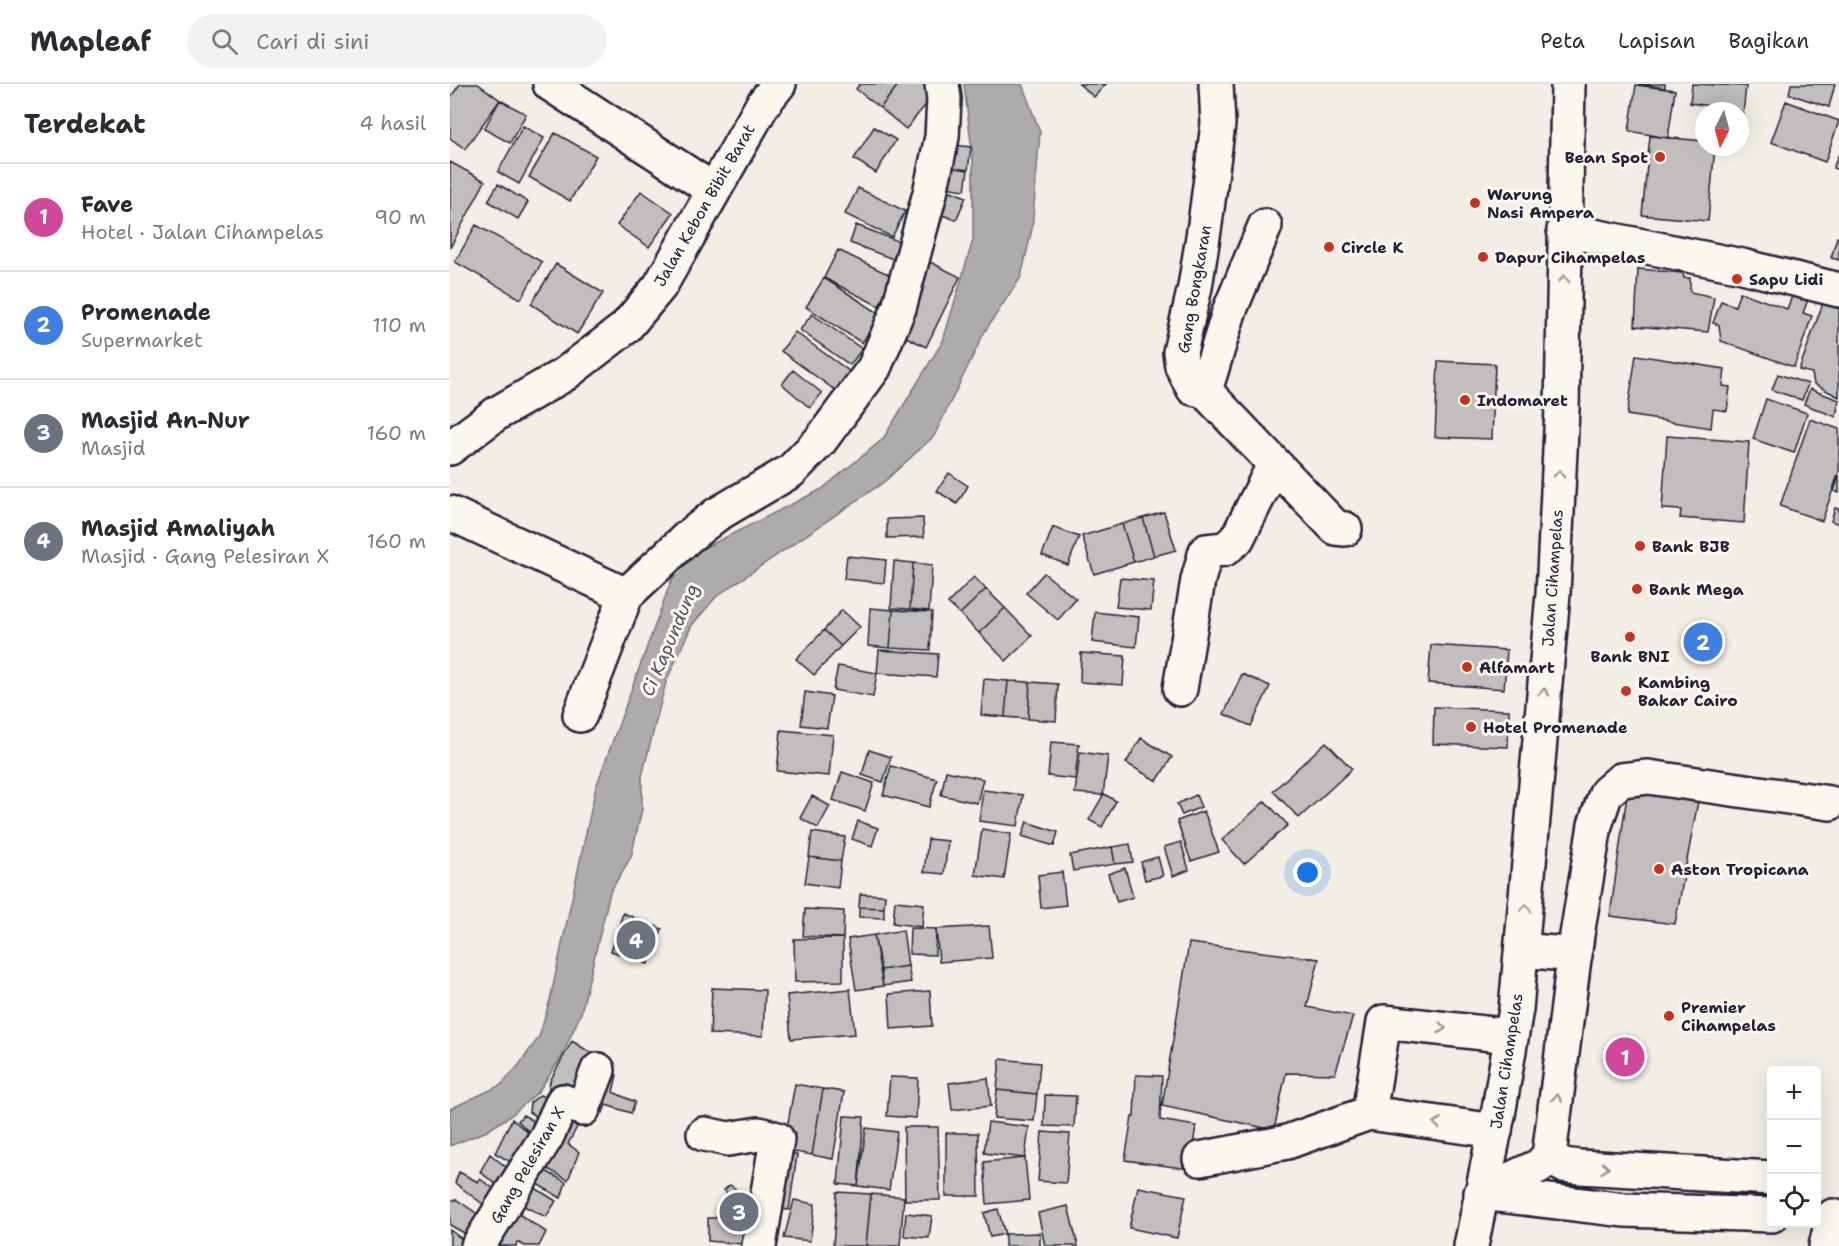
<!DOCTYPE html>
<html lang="id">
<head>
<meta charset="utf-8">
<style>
	:root { --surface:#fff; --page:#f2f2f3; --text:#2b2b33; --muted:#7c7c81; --line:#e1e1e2; --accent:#db2777 }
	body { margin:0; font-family:"Shantell Sans",sans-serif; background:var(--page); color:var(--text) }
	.controls { position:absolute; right:18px; bottom:18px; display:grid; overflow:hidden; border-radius:6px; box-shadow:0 6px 24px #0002 }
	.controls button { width:54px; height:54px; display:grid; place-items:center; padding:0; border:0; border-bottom:2px solid var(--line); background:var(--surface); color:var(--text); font:30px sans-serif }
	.compass { position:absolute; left:1245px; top:18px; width:54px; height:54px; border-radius:50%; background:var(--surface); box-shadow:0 6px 24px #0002; rotate:186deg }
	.you { position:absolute; left:858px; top:789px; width:21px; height:21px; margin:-15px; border:4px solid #fff; border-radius:50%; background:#1a73e8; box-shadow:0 0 0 9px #1a73e833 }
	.badge { display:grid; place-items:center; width:39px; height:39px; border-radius:50%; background:var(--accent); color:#fff; font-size:20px; font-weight:700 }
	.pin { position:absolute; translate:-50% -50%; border:3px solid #fff; box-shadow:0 2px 6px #0006 }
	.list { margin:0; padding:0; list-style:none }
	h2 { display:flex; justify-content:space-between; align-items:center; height:78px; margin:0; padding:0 24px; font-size:26px }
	h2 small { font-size:20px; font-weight:400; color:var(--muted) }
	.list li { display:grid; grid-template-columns:39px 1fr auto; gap:18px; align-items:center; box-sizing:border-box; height:108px; padding:0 24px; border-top:2px solid var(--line) }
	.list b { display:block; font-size:22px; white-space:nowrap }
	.list p { margin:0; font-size:20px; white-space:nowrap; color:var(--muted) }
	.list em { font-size:20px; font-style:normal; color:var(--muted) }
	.icon { flex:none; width:33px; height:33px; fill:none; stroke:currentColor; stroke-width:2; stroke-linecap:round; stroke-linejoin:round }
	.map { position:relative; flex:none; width:1389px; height:1162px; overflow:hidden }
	header { display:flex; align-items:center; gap:36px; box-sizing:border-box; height:84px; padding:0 30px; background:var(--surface); border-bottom:2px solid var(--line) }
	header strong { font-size:28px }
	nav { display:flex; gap:33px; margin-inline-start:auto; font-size:21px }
	.search { width:420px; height:54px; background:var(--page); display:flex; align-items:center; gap:15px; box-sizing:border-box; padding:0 21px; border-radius:33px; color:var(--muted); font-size:22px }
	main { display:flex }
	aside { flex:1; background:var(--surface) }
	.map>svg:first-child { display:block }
	.water { fill:#aeabad; stroke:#76747f; stroke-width:1.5 }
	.building { fill:#c2bebe; stroke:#22223b; stroke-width:1.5 }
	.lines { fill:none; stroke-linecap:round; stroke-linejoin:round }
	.minor-casing { stroke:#22223b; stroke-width:38 }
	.major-casing { stroke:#22223b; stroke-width:38 }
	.minor { stroke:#fbf7ec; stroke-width:33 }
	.major { stroke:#fbf7ec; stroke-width:33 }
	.oneway { stroke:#99979c }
	.poi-dot { fill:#c8321e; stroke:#fbf7ec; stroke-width:2 }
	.labels { text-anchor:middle; stroke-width:6; stroke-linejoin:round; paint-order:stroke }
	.poi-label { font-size:16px; font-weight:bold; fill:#22223b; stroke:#fbf7ec; text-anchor:start }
	.street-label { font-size:16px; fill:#22223b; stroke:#fbf7ec }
	.water-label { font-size:18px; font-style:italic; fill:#535263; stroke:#fbf7ec }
</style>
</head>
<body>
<header>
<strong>Mapleaf</strong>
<div class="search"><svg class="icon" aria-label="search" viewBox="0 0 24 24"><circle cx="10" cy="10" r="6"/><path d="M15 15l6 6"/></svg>Cari di sini</div>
<nav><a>Peta</a><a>Lapisan</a><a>Bagikan</a></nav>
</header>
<main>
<aside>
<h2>Terdekat<small>4 hasil</small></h2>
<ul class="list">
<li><span class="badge" style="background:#d1479c">1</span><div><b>Fave</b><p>Hotel · Jalan Cihampelas</p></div><em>90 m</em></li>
<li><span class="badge" style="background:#3f7fe0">2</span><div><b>Promenade</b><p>Supermarket</p></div><em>110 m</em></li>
<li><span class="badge" style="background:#6b7280">3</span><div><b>Masjid An-Nur</b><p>Masjid</p></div><em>160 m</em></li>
<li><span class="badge" style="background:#6b7280">4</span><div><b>Masjid Amaliyah</b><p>Masjid · Gang Pelesiran X</p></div><em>160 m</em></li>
</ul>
</aside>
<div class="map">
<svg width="1389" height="1162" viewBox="0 0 1389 1162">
	<rect width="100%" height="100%" fill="#f2eee5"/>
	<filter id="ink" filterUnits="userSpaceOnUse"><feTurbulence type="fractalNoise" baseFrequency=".0167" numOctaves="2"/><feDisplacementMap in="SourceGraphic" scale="12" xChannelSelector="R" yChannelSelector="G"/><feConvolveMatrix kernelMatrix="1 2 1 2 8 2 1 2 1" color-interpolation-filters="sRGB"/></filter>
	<g filter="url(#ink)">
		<path class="water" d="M514,0H572L590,48L582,145L571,193L535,247L484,352L434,398L267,512L242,541L216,598L192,692V725L181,773L160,808L131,929L111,974L88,1008L63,1030L37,1047L0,1062V1025L51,1001L69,981L89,953L100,916L146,703L221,497L240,471L372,405L433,355L493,257L523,156V75Z"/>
		<path class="building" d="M10,0H28L50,16L15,65L0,54V14Z
			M410,0H449L430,24L406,5Z
			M449,0H477L487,7L456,45L430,24Z
			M629,0H656L644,13Z
			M1189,0H1215V4Z
			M1242,0L1296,2L1292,39L1290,27H1267L1268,23L1240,19Z
			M1341,0H1385L1379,23L1339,10Z
			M1186,1L1225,6L1218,54L1179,47Z
			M50,16L76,30L60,59L34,45Z
			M1336,17L1389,37L1375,78L1321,58Z
			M73,42L94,54L69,100L48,88Z
			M424,43L446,56L426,89L404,75Z
			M105,49L146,72L120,117L79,93Z
			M1200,52L1254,57V63H1265L1258,137L1192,131Z
			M494,60L521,63L518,86L491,82Z
			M1389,70V86L1383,84Z
			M0,78L35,97L0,164Z
			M491,82L518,86L515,106L488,102Z
			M48,100L78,118L68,135L38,117Z
			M488,102L516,113L506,136L479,126Z
			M408,104L455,127L442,153L395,130Z
			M191,107L223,129L199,163L167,141Z
			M26,141L92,178L71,215L5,178Z
			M406,141L461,162L454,179L400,159Z
			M1387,153H1389V176L1381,174Z
			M388,166L444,193L429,222L374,194Z
			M478,177L510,193L476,263L444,247Z
			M106,180L153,209L127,250L81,220Z
			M1188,185L1233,189L1234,194H1240V208L1264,213L1258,248L1185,242Z
			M374,194L430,230L412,259L356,223Z
			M1345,205L1360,210L1353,229L1362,232L1344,283L1271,257L1269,241L1263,239L1271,217L1285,222L1290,208L1337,225Z
			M1377,208L1389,212V313L1364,300L1362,289L1349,286Z
			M362,230L412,265L400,281L350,246Z
			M345,248L403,290L389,309L331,267Z
			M1186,271L1275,285L1273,302L1280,303L1277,327L1263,325L1261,344L1177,331Z
			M988,277L1045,280L1042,355L985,353Z
			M343,286L372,309L360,324L332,300Z
			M1328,290L1358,300L1352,316L1322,306Z
			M1360,305L1389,316L1386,333L1354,320Z
			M1316,315L1357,329L1344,369L1303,355Z
			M1360,335L1389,345V388L1372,437L1330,422Z
			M1217,352L1299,358L1294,439L1230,434L1231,426L1212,425Z
			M499,389L518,402L507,420L487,407Z
			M1389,391V409L1384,407Z
			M1385,424L1389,425V440L1381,437Z
			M714,428L726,466L704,472L693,434Z
			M473,434L474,453L437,454V435Z
			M693,434L704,472L684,478L672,440Z
			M672,440L684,478L644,490L632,452Z
			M603,443L629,453L618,481L592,471Z
			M397,472L436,476L434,499L394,495Z
			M444,477L463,479L460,525L441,524Z
			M463,479L482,481L479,527L460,525Z
			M594,489L626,515L608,536L576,509Z
			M524,493L536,505L510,530L498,519Z
			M670,494L704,497L701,526L666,523Z
			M536,505L555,524L529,549L510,530Z
			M420,524L443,526L440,564L418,562Z
			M555,524L582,552L556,577L529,549Z
			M392,526L410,543L391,562L374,546Z
			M443,526L482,528L480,566L440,564Z
			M645,528L689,533L686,563L642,558Z
			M374,546L391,562L364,591L346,575Z
			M981,561L1057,566L1054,605L978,599Z
			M429,566L488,570L486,593L427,589Z
			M631,569L675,572L673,601L630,598Z
			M388,582L427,589L423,613L383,606Z
			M792,590L820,602L801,642L774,630Z
			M534,595L558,597L555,633L531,631Z
			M558,597L580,598L578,635L555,633Z
			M580,598L608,600L606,637L578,635Z
			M355,608L382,612L377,644L351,641Z
			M984,623L1059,626L1058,663L983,660Z
			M331,646L383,651L379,692L327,687Z
			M691,654L722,673L707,697L676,679Z
			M601,658L629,660L625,695L598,692Z
			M876,658L902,685L849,734L823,707Z
			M419,666L441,673L433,698L412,691Z
			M630,668L658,672L653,711L625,709Z
			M441,682L487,695L479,723L433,711Z
			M496,687L533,695L527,719L491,711Z
			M392,688L424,699L415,727L383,716Z
			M1178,704L1249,712L1225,840L1160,832Z
			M533,706L573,711L568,742L529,737Z
			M654,710L666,717L652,743L639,736Z
			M746,711L751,723L732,731L727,720Z
			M362,712L380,722L368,744L350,734Z
			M815,717L838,741L794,780L772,756Z
			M754,727L769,768L741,777L727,737Z
			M408,737L428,744L422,762L402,755Z
			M577,738L608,748L604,762L572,752Z
			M532,745L561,750L554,795L525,791Z
			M362,748L395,753L391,777L359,773Z
			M478,755L498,757L494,790L474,788Z
			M731,758L739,786L723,792L714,763Z
			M680,760L683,778L665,780L662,763Z
			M662,763L665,780L623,787L620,771Z
			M359,773L391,777L388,804L355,799Z
			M708,773L713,792L695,796L691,778Z
			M675,784L683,813L667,818L658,790Z
			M612,788L616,821L591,824L588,791Z
			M410,810L435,811L434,824L409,823Z
			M445,817L474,820L472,843L443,839Z
			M409,823L434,824V834L409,833Z
			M355,825L394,827L393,854L353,852Z
			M173,829L212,845L198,880L161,867Z
			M539,842L542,874L489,878L486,845Z
			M460,844L486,845L485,871L459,870Z
			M453,846L458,882L431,886L424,851Z
			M424,851L433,902L406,906L398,855Z
			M393,854V897L345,898L344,855Z
			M739,859L869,875L857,923L903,932L885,990L836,989L824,1046L712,1022Z
			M458,882L461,898L433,902L431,886Z
			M262,904L315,906L313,952L260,950Z
			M400,905L405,950L341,955L337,911Z
			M480,907L482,942L441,945L439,910Z
			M122,957L149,974L131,1019L98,1008L100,997Z
			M550,975L590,979L587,1010L547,1006Z
			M152,988L167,991L163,1008L185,1018L181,1029L156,1021L153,1029L138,1023Z
			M686,991L712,992L710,1036L746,1042L739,1085L675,1076L682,1033H684Z
			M440,993L468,994L466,1034L437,1032Z
			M538,994L541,1022L502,1026L499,999Z
			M345,1000L373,1005L362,1071L333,1066Z
			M373,1005L394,1008L383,1075L362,1071Z
			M547,1006L587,1010L584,1037L544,1034Z
			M90,1011L107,1020L98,1040L79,1028L80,1019Z
			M595,1011L626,1012L624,1043L594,1042Z
			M115,1023L134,1030L118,1060L129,1068L118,1096L85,1078Z
			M73,1031L96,1044L88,1057L68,1037Z
			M394,1032L414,1033L408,1102L388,1100Z
			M62,1035L88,1057L73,1085L45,1069Z
			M538,1038L579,1043L575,1074L534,1069Z
			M454,1043H488L490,1116H455Z
			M416,1044L447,1048L439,1106L408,1102Z
			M592,1048L620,1050L616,1099L588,1097Z
			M496,1049H528L529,1112H496Z
			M328,1064L347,1071L339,1126L319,1124Z
			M40,1070L67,1092L58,1109L30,1088Z
			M575,1074L579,1116L537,1120L534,1078Z
			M86,1082L116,1098L111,1114L77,1094Z
			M9,1088L28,1098L30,1095L53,1111L42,1127L5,1099Z
			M74,1097L106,1117L96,1133L62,1116Z
			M280,1101L311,1122L304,1161L258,1157V1134H266L277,1109L274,1106Z
			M688,1103L736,1112L727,1154L679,1144Z
			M387,1108L421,1110L416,1162H383Z
			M421,1110L454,1113L450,1162H416Z
			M0,1116H7L32,1133L23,1150L14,1149L0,1141Z
			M344,1116L365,1120L360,1157L334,1154Z
			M618,1122L628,1162H595L588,1129Z
			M61,1125L96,1148L89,1162H75L67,1158L66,1162H48L39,1157Z
			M548,1125L555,1150L540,1153L534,1129Z
			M456,1129L482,1132L479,1154L454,1152Z
			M0,1146L21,1162H0Z
			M590,1149V1162H555V1150Z"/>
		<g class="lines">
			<defs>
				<path id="minor" d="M100,0L262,105
					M766,0L768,40L755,140L745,203L730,268L732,282L743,304L755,307L886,444L895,445
					M1114,146L1292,182L1389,206
					M755,307L779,228L815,142
					M0,364L46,330L115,290L175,244L210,202L313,20L329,0
					M0,429L176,511
					M730,605L748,496L756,467L775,465L787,455L824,381
					M130,631L176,511L238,453L266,431L341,387L370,357L424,284L449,224L480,109L492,53L494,15L492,0
					M1072,866L1125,871
					M919,1029L1045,1047
					M254,1050L278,1055L309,1050L327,1055L309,1162
					M1099,1072L1113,1081L1130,1083L1322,1094
					M750,1075L837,1058L919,1029L934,938L1061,952
					M1031,1109L1089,1082L1099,1072L1127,851L1145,741L1156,709L1171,696L1198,693L1380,719
					M1031,1109L1175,1126L1322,1131
					M28,1162L97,1052L113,1017L133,1025L148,986
					M1376,1162L1383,1132"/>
				<path id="major" d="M1021,1162L1048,1031L1066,925L1103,510L1112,325L1118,0"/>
			</defs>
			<use href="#minor" class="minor-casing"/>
			<use href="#major" class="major-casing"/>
			<use href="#minor" class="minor"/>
			<use href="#major" class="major"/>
		</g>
		<defs><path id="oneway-chevron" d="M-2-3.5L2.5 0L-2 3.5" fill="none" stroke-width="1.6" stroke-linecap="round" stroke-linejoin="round" transform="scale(1.5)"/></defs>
		<g class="oneway">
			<use href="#oneway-chevron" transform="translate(1114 195) rotate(-89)"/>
			<use href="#oneway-chevron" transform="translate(1109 390) rotate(-87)"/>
			<use href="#oneway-chevron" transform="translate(1094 608) rotate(-85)"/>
			<use href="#oneway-chevron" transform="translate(1076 824) rotate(-85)"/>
			<use href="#oneway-chevron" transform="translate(992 944) rotate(6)"/>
			<use href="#oneway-chevron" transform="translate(1107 1014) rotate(-83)"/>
			<use href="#oneway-chevron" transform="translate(987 1039) rotate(-172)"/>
			<use href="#oneway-chevron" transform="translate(1155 1084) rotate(4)"/>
		</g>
	</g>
	<g class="poi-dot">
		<circle cx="1210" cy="73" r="6"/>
		<circle cx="1025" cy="119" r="6"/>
		<circle cx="879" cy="163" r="6"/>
		<circle cx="1033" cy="173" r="6"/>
		<circle cx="1287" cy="195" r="6"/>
		<circle cx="1015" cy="316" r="6"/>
		<circle cx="1190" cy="462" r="6"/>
		<circle cx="1187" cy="505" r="6"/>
		<circle cx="1180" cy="553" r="6"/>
		<circle cx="1017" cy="583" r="6"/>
		<circle cx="1176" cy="607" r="6"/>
		<circle cx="1021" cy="643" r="6"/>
		<circle cx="1209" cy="785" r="6"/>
		<circle cx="1219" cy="932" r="6"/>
	</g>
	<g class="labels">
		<g class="poi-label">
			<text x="1198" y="79" text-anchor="end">Bean Spot</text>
			<text x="1037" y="116">Warung<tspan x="1037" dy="18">Nasi Ampera</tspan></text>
			<text x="891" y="169">Circle K</text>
			<text x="1045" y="179">Dapur Cihampelas</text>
			<text x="1299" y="201">Sapu Lidi</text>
			<text x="1027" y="322">Indomaret</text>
			<text x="1202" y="468">Bank BJB</text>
			<text x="1199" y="511">Bank Mega</text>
			<text x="1180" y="578" text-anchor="middle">Bank BNI</text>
			<text x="1029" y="589">Alfamart</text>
			<text x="1188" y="604">Kambing<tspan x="1188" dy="18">Bakar Cairo</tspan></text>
			<text x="1033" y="649">Hotel Promenade</text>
			<text x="1221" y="791">Aston Tropicana</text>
			<text x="1231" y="929">Premier<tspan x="1231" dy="18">Cihampelas</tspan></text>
		</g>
		<g class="street-label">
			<text transform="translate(254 121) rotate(-60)" y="6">Jalan Kebon Bibit Barat</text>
			<text transform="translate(744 205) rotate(-80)" y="6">Gang Bongkaran</text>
			<text transform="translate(1102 494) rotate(-86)" y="6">Jalan Cihampelas</text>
			<text transform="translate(1056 977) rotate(-81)" y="6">Jalan Cihampelas</text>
			<text transform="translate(77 1081) rotate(-60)" y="6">Gang Pelesiran X</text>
		</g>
		<g class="water-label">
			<text transform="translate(220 556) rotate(-67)" y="6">Ci Kapundung</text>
		</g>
	</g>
</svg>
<div class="controls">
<button>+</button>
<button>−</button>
<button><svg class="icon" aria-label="locate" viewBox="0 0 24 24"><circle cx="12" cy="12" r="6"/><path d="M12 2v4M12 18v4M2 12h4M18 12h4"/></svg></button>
</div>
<svg class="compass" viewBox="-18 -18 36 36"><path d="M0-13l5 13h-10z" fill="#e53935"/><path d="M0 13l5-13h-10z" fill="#7c7c81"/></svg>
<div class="you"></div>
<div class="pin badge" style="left:1175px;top:973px;background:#d1479c">1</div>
<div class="pin badge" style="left:1253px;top:558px;background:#3f7fe0">2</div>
<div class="pin badge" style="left:289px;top:1128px;background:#6b7280">3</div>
<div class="pin badge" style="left:186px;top:856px;background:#6b7280">4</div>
</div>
</main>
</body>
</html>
